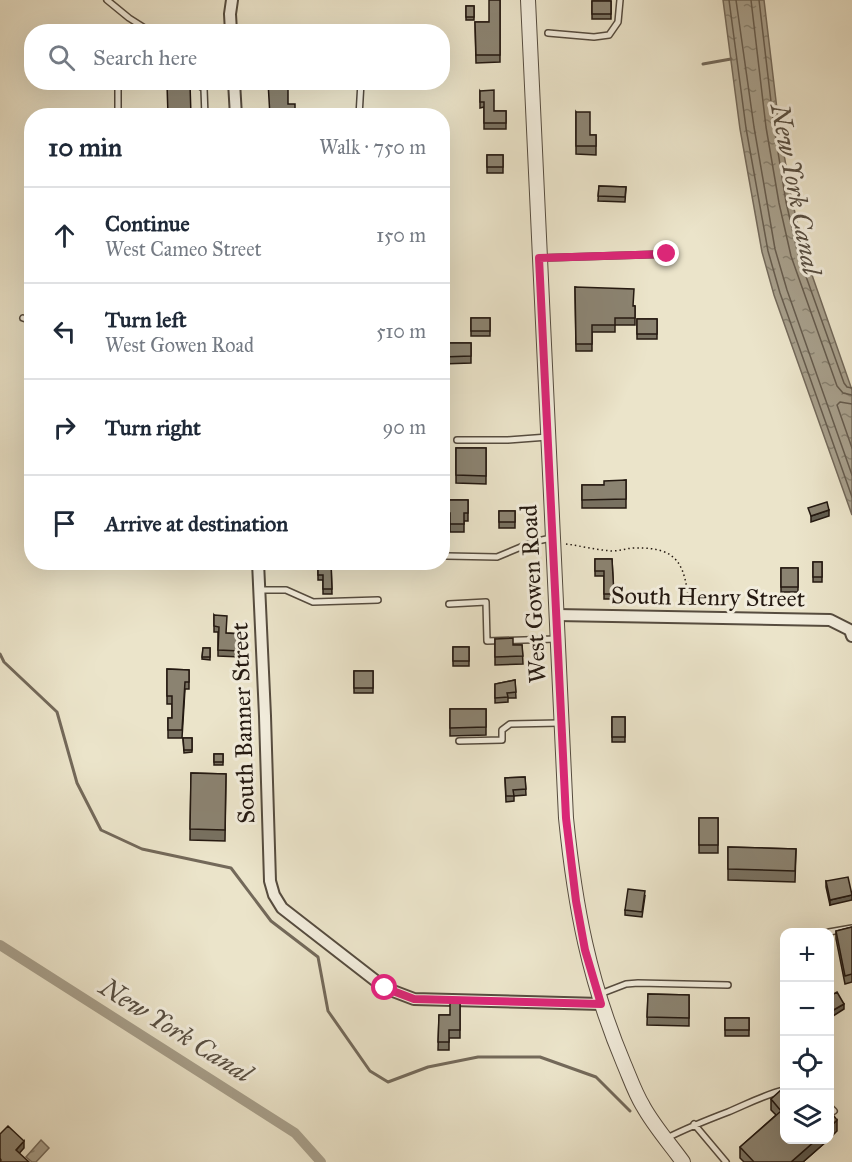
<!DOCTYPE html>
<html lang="en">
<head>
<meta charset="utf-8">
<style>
	:root { --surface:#fff; --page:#f2f2f3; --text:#1f2937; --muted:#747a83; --line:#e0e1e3 }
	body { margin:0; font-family:"IM FELL Great Primer",serif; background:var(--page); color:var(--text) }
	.controls { position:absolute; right:18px; bottom:18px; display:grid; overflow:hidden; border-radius:12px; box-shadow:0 6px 24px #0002 }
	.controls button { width:54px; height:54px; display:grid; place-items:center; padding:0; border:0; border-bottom:2px solid var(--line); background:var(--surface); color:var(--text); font:30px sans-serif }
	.stop { position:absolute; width:18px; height:18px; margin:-14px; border:4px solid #db2777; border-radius:50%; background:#fff }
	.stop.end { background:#db2777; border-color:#fff; box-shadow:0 2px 6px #0008 }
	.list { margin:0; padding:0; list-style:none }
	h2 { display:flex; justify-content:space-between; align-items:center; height:78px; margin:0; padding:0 24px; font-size:26px }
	h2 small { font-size:20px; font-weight:400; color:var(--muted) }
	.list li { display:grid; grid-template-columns:39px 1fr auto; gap:18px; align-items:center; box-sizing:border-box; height:96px; padding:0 24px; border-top:2px solid var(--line) }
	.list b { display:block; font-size:22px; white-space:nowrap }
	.list p { margin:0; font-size:20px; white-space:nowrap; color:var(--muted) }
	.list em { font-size:20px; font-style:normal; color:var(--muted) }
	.icon { flex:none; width:33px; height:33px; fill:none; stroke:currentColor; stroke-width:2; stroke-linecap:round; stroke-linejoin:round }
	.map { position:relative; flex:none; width:852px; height:1162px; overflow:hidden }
	.search { position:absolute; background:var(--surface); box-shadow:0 6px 24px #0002; left:24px; top:24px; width:426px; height:66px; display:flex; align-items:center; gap:15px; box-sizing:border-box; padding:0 21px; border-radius:24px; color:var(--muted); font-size:22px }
	.panel { position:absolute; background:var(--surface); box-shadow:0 6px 24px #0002; left:24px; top:108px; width:426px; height:462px; border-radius:24px }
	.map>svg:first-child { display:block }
	.water { fill:url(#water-ripples); stroke:#73695a; stroke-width:1.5 }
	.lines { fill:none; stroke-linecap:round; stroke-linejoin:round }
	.shore { stroke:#665c4e; stroke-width:1.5 }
	.stream { stroke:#73695a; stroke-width:3 }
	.canal { stroke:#a79f8b; stroke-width:10 }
	.service-casing { stroke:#564c3f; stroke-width:8 }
	.minor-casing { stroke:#564c3f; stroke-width:14 }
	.tertiary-casing { stroke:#564c3f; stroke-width:16 }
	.path { stroke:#241911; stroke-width:1.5; stroke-dasharray:1.5 3; stroke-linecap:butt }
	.service { stroke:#f2eddd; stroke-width:5 }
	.minor { stroke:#f2eddd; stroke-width:10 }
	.tertiary { stroke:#f2eddd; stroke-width:14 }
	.wall { fill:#787161; stroke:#241911; stroke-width:1.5 }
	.shaded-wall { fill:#615c4f; stroke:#241911; stroke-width:1.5 }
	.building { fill:#8b8371; stroke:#241911; stroke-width:1.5 }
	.route { stroke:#db2777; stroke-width:8 }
	.labels { text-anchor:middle; stroke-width:6; stroke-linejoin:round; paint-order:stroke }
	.street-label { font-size:24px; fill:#241911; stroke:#f2eddd }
	.water-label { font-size:26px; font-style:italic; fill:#584f42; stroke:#f2eddd }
</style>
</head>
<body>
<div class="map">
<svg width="852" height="1162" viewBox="0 0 852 1162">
	<defs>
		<pattern id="water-ripples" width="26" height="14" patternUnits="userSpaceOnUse" patternTransform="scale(1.5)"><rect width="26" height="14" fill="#a79f8b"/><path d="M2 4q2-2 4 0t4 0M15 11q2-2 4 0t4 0" fill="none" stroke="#888170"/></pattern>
	</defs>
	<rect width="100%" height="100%" fill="#ebe4ca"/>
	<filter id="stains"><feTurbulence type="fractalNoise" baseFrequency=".00333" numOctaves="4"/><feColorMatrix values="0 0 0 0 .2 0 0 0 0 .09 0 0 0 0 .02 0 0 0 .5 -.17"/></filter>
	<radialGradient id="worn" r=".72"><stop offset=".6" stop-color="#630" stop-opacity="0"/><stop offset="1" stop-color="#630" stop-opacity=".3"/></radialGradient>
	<path class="water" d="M723,0H764L779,126L792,200L804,252L852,390V515L774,295L762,252L740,129Z
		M41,1140L49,1148L36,1162H32L26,1157Z"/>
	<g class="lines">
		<path class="shore" d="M729,0L746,128L768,251L780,293L852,497
			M736,0L754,127L775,249L787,290L852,475
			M751,0L766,127L779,203L791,256L837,386L843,393L852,395
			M759,0L774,127L786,202L798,254L844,383L847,387L852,388
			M852,404L840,402L837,405L852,448"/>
		<path class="stream" d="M703,64L731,59
			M0,654L4,662L57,712L77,783L101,830L142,849L231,868L271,921L318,957L328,1011L370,1071L388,1082L428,1067L478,1057H540L596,1077L630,1111"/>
		<path class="canal" d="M0,945L295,1133L321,1162"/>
		<defs>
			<path id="service" d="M107,0L129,18L151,32
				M548,33L594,37L609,35L618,22L620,0
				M118,82V116
				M194,82L204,89L205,116
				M359,116L361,82
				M541,258L667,254
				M23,318L32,321
				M457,440H508L548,437
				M447,556L497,557L533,542L551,538
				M259,590H286L313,602L378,600
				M449,604L486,602L487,641L556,639
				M459,741L502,740V730L510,724L560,723
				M829,932L852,928
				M600,994L626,984L638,983L728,985
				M830,1107L834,1111
				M694,1124L726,1162
				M667,1138C687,1128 707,1120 728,1112C747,1104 764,1095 784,1090"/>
			<path id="minor" d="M231,32L230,14L232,0
				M234,82L236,116
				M258,562L265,716L270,881L274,895L282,908L385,988L414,999L601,1004
				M557,615L830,620L850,630L852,636"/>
			<path id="tertiary" d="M528,0L566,818C575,907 589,981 624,1064C630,1078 635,1093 643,1106C654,1126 670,1144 683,1162"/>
		</defs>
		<use href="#service" class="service-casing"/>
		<use href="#minor" class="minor-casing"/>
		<use href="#tertiary" class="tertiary-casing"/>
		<path class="path" d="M566,544C581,546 597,550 612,551C620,551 627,548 635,548C680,547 685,566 689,606"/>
		<use href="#service" class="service"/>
		<use href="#minor" class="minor"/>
		<use href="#tertiary" class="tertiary"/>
	</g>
	<path class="wall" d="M500,0V62L476,63L475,22H489Z
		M592,1H611V19H592Z
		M466,6H474V20H466Z
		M480,91L494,111H506V129H484V107L480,108Z
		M576,112L590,135H596V155L576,154Z
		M487,155H503V173H487Z
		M599,186L626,187L625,202L598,201Z
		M575,287L635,306V325H615V332H592V351H576Z
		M471,318H490V336H471Z
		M637,319H657V339H637Z
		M442,336L448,343H471V363L442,364Z
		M456,448H486V484L456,483Z
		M626,480V508H582V485H604Z
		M445,500H468V521H464V532H450V521H444Z
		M499,511H515V528H499Z
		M595,559H612L614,599H604V576H595Z
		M318,562H331L332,594H323V580H318Z
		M405,562H420V569H405Z
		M813,562H822V582H813Z
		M781,568H798V592H781Z
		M214,615L226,633L242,634L241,657L218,656V632H214Z
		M495,639L513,645H522L523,664L495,665Z
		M453,647H469V666H453Z
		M203,648H210V660L202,659Z
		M167,669L189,670V689H185L182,738H168V718H172V704H167Z
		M354,671H373V693H354Z
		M515,680L516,698H508V702L495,703V684Z
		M450,709H486V735L450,736Z
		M612,717H625V742H612Z
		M183,738H192V752L184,753Z
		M214,754H223V765H214Z
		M191,773L226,774L225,841L190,840Z
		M525,777L526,795L514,796V801L506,802L505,778Z
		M699,818H718V853H699Z
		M728,847L796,849L795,882L728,880Z
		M826,881L852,893L830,905L826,887Z
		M645,896L642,917L625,915V910Z
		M852,927V982L845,984L836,939V931Z
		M648,994L689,995V1026L647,1025Z
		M460,1002V1038H449V1050H438L439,1015H450Z
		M725,1018H749V1036H725Z
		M784,1095V1140H828L803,1162H744L740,1158V1147L776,1115L771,1110V1099Z"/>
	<path class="shaded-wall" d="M829,510V516L811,522V516Z
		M852,895V900L830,905V900Z
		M844,1004V1009L830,1018V1012Z
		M837,1120V1131L830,1138V1127Z
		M816,1140H828L803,1162H791Z
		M24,1141V1148L16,1157V1150Z"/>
	<path class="building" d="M489,0H500V55H476L475,22H489Z
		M592,1H611V14H592Z
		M466,6H474V17H466Z
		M268,82H288V104H295V116H270Z
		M167,84H190L191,116H168Z
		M494,90V111H506V123H484V102H480V91Z
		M576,112H590V135H596V146H576Z
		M487,155H503V167H487Z
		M599,186L626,187L625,197L598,196Z
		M575,287L634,289L633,306H635V318H615V325H592V344H576Z
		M471,318H490V331H471Z
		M637,319H657V334H637Z
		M442,336H448V343H471V356L442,357Z
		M456,448H486V476L456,475Z
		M626,480V499L582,500V485H604V481Z
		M445,500H468V513H464V524H450V513H444Z
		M827,502L829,510L811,516L808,508Z
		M499,511H515V522H499Z
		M595,559H612L614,594H604V571H595Z
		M318,562H331L332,589H323V575H318Z
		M813,562H822V577H813Z
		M781,568H798V587H781Z
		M214,615L227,616L226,633L242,634L241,651L218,650L219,627L214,626Z
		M513,638V645H522L523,656L495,657V639Z
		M453,647H469V661H453Z
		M203,648H210V657H202Z
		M167,669L189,670V682H185L182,730H168V718H172V696H167Z
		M354,671H373V688H354Z
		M515,680L516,692L507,693L508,697L495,698V684Z
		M450,709H486V727L450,728Z
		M612,717H625V737H612Z
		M183,738H192V750H184Z
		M214,754H223V762H214Z
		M191,773L226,774L225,830L190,829Z
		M525,777L526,789L513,790L514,796H506L505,778Z
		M699,818H718V845H699Z
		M728,847L796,849L795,871L728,869Z
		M848,877L852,895L830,900L826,881Z
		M628,889L645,891L642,912L625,910Z
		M852,927V974L845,976L836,931Z
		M837,992L844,1004L830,1012V996Z
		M648,994L689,995V1018L647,1017Z
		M450,1002H460V1030H449V1042H438L439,1015H450Z
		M725,1018H749V1030H725Z
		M781,1090L784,1095V1140H816L791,1162H754L740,1147L781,1111L771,1099Z
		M830,1111L837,1120L830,1127Z
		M8,1126L24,1141L16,1150L29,1162H0L1,1160L0,1158V1134Z"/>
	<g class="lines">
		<path class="route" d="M385,988L414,999L601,1004L585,950L576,901L566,818L539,258L667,254"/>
	</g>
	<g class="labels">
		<g class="street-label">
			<text transform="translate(533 594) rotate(-93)" y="8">West Gowen Road</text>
			<text transform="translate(708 597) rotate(1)" y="8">South Henry Street</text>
			<text transform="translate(243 723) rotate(-92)" y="8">South Banner Street</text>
		</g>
		<g class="water-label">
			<text transform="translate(796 189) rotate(79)" y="9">New York Canal</text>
			<text transform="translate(176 1030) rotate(32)" y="9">New York Canal</text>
		</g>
	</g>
	<rect width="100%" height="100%" filter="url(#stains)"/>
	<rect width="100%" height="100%" fill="url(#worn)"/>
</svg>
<div class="controls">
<button>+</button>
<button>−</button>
<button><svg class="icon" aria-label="locate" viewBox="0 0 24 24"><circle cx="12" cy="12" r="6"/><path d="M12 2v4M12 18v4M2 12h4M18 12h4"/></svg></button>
<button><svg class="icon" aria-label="layers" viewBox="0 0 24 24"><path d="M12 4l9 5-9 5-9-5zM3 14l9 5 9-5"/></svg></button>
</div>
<div class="stop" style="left:385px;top:988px"></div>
<div class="stop end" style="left:667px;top:254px"></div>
<div class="search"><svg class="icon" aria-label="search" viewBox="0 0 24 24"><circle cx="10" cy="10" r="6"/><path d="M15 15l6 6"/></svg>Search here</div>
<section class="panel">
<h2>10 min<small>Walk · 750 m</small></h2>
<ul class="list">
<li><svg class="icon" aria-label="ahead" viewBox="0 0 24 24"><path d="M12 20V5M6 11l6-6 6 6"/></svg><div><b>Continue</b><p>West Cameo Street</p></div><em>150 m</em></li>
<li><svg class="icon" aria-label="left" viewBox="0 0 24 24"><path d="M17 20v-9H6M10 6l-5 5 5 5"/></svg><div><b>Turn left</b><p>West Gowen Road</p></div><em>510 m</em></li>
<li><svg class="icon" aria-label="right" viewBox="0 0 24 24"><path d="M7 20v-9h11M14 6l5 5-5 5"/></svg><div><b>Turn right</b></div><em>90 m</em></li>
<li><svg class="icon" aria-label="arrive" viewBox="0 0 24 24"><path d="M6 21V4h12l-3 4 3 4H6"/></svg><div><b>Arrive at destination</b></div></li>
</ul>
</section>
</div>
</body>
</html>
